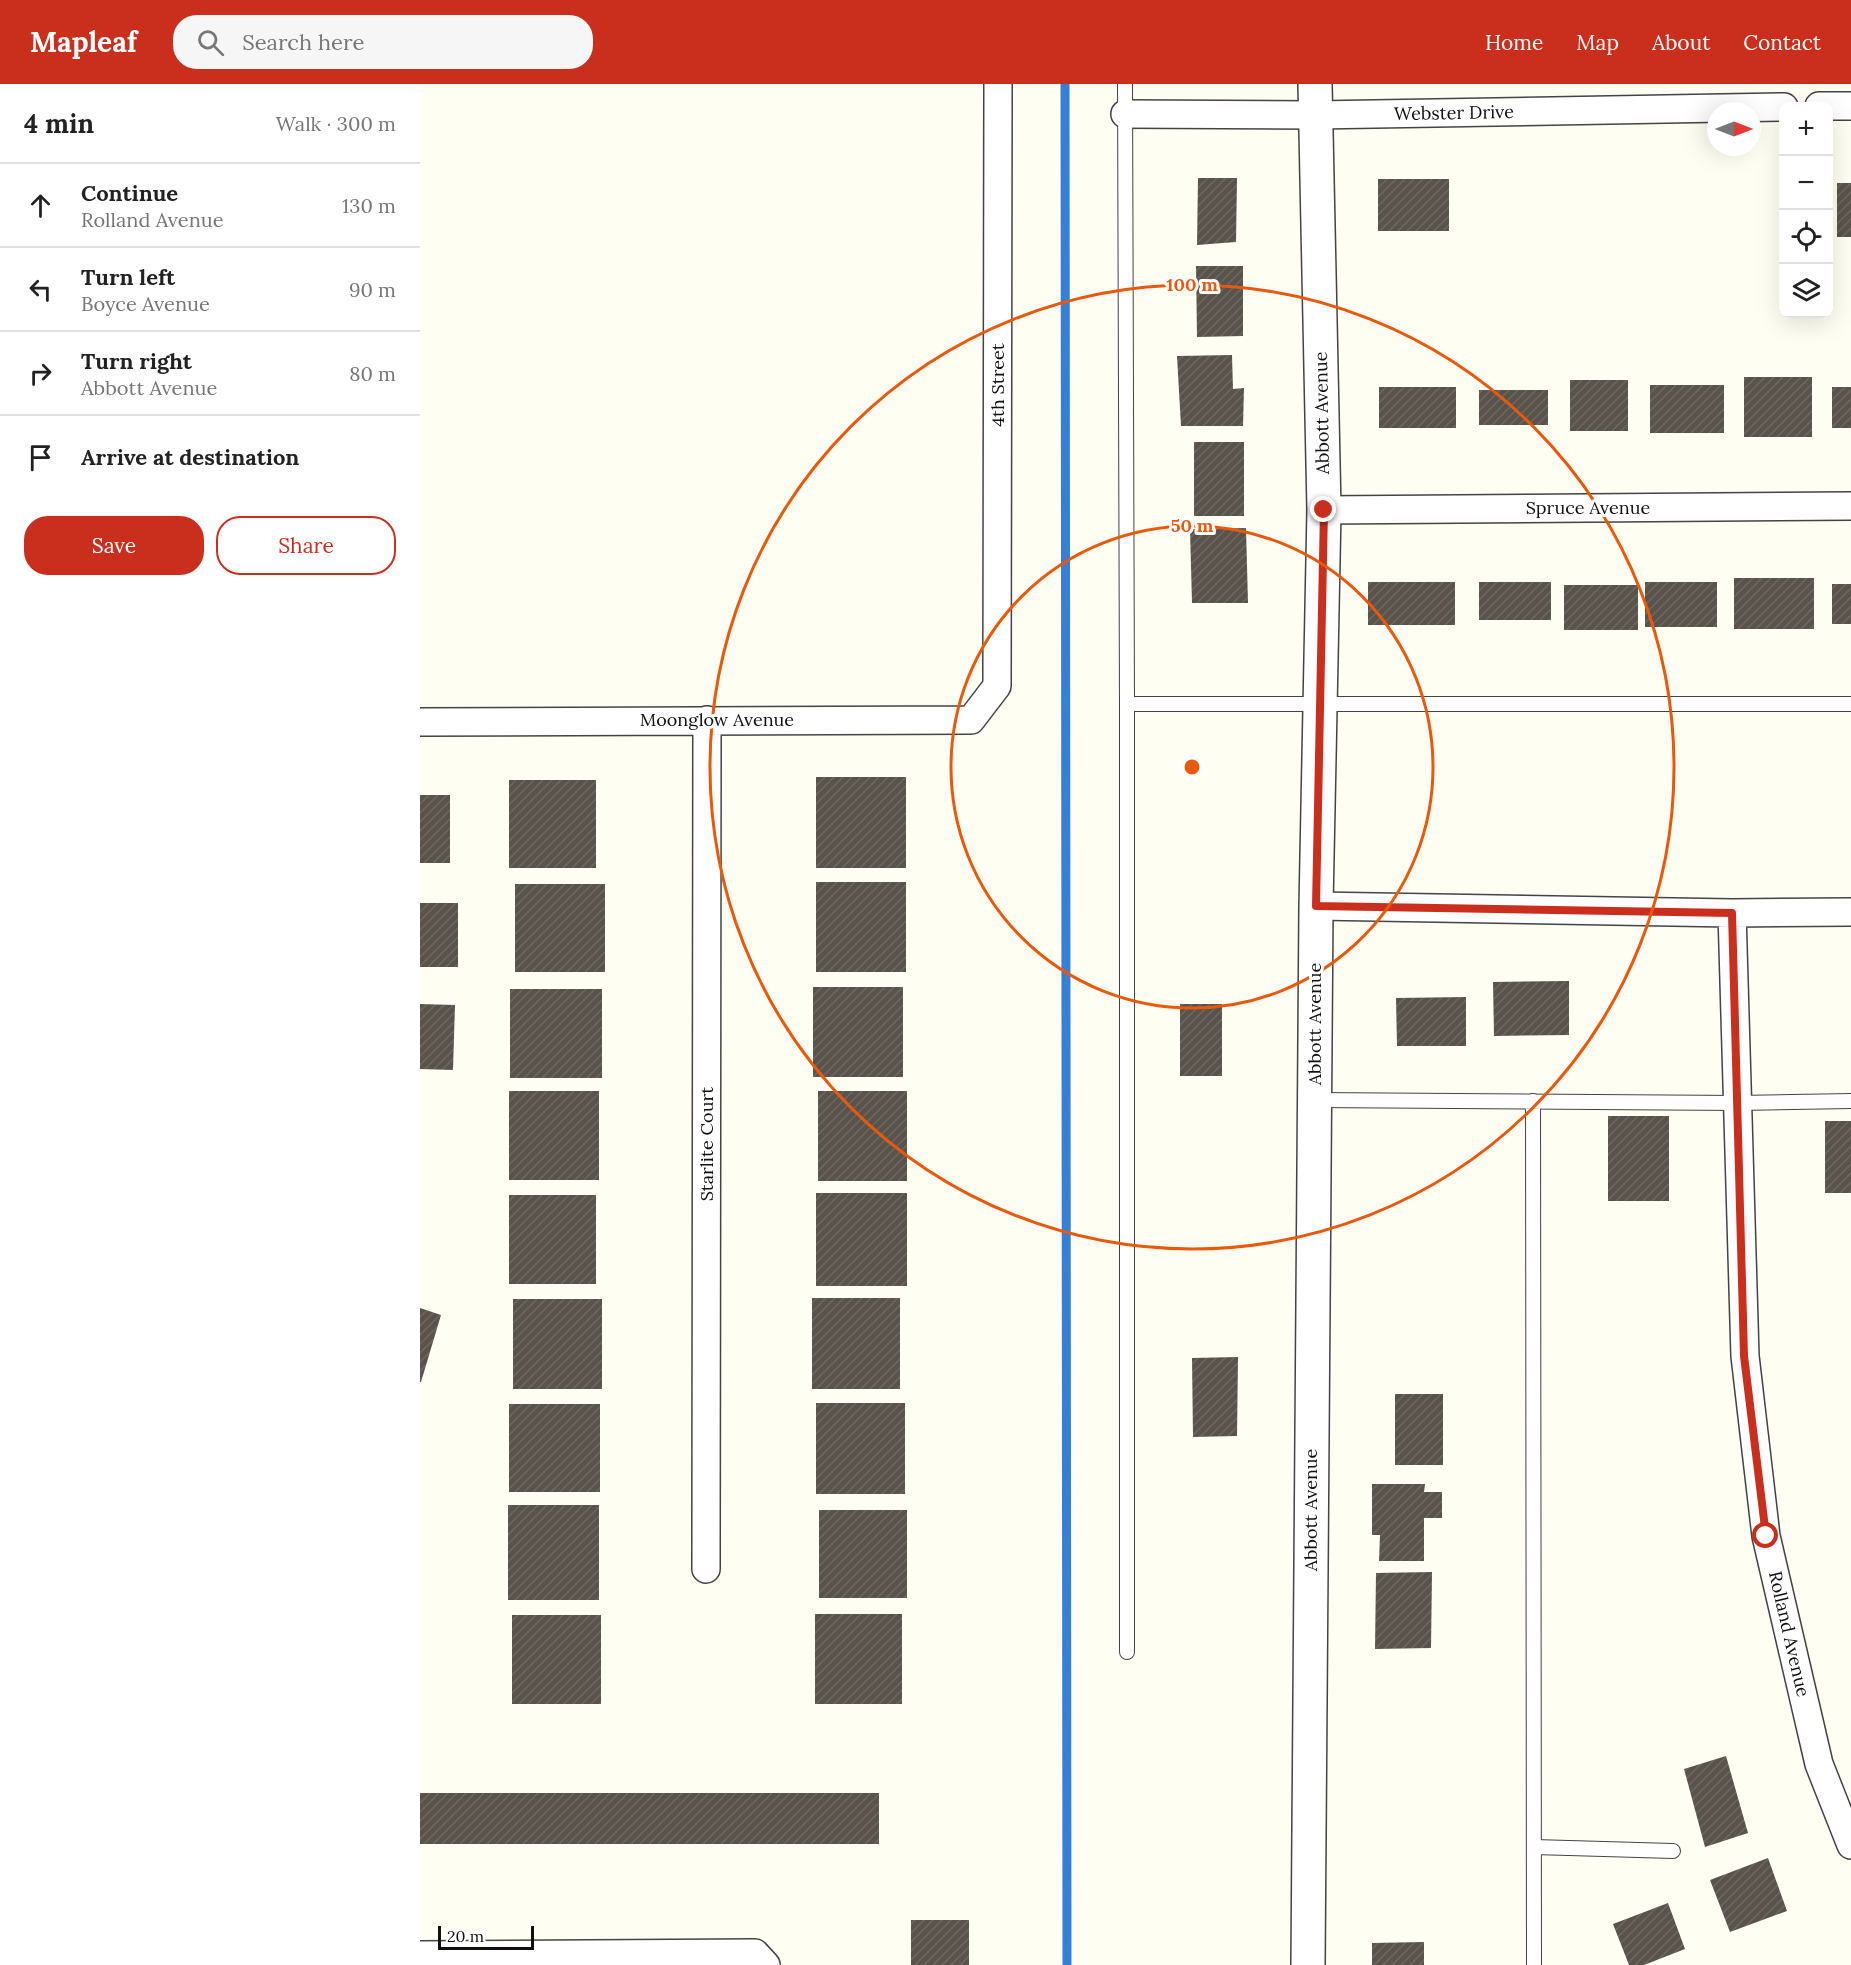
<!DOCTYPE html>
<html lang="en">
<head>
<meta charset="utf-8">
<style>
	:root { --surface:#fff; --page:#f6f6f6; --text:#222; --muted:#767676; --line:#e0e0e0; --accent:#ca2f1d }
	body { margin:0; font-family:Lora,serif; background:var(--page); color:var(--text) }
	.controls { position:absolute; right:18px; top:18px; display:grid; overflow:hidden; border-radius:12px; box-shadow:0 6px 24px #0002 }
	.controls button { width:54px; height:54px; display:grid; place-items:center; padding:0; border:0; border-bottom:2px solid var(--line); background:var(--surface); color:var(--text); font:30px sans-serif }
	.compass { position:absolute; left:1287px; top:18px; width:54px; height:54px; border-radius:50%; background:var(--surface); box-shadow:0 6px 24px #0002; rotate:90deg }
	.scale { position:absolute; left:18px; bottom:15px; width:96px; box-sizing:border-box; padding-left:6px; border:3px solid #101010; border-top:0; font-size:16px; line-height:21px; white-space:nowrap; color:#101010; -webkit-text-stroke:4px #fff; paint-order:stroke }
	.stop { position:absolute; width:18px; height:18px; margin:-14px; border:4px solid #ca2f1d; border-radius:50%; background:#fff }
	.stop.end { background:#ca2f1d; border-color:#fff; box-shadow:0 2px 6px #0008 }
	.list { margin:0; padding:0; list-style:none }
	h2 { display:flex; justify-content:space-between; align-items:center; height:78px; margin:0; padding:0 24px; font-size:26px }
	h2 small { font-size:20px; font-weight:400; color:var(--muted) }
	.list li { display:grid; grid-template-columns:39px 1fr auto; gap:18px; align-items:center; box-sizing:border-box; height:84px; padding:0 24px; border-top:2px solid var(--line) }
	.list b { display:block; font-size:22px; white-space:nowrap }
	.list p { margin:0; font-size:20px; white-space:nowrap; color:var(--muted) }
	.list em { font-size:20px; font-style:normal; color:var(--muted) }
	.actions { display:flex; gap:12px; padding:18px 24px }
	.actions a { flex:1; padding:14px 0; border:2px solid var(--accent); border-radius:24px; text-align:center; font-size:21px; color:var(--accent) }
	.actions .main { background:var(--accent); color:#fff }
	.icon { flex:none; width:33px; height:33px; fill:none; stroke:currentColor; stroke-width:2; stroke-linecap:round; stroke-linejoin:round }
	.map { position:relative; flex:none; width:1431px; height:1881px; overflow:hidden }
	header { display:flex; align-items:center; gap:36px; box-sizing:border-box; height:84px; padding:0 30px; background:var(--accent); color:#fff }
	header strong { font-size:28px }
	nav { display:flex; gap:33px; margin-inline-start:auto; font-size:21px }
	.search { width:420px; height:54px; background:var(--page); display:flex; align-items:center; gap:15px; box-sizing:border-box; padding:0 21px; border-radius:24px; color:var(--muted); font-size:22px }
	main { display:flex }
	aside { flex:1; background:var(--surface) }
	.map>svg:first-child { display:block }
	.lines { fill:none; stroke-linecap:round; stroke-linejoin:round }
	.stream { stroke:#357fd6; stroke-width:9 }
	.building { fill:url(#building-hatch) }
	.service-casing { stroke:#434343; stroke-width:16 }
	.minor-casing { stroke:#434343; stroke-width:30 }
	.tertiary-casing { stroke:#434343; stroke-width:36 }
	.service { stroke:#fff; stroke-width:14 }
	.minor { stroke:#fff; stroke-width:27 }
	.tertiary { stroke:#fff; stroke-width:33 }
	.route { stroke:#ca2f1d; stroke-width:8 }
	.ring { fill:none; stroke:#e8590c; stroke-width:3 }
	.labels { text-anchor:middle; stroke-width:6; stroke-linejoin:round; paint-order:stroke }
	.street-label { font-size:18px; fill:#101010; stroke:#fff }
	.centre { fill:#e8590c; stroke:#fff; stroke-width:3 }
	.ring-label { font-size:18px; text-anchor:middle; font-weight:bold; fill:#e8590c; stroke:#fff; stroke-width:6; stroke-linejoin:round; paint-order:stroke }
</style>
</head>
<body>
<header>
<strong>Mapleaf</strong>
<div class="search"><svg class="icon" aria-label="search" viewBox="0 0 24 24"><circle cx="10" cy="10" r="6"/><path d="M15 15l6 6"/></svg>Search here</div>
<nav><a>Home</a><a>Map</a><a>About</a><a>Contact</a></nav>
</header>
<main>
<aside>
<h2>4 min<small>Walk · 300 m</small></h2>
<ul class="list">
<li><svg class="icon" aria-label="ahead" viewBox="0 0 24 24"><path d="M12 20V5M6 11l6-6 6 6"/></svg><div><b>Continue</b><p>Rolland Avenue</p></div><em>130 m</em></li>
<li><svg class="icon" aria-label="left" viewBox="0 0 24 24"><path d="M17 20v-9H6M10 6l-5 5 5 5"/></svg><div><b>Turn left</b><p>Boyce Avenue</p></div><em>90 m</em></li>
<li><svg class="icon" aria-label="right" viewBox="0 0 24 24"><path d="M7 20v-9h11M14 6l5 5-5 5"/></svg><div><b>Turn right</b><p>Abbott Avenue</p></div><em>80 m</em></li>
<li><svg class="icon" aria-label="arrive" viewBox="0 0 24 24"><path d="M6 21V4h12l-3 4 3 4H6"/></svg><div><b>Arrive at destination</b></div></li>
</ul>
<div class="actions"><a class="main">Save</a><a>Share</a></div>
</aside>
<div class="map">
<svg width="1431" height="1881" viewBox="0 0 1431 1881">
	<defs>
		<pattern id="building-hatch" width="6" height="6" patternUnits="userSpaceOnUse" patternTransform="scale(1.5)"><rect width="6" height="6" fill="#59534b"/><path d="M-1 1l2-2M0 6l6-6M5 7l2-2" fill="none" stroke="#6c6761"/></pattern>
	</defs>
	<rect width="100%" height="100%" fill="#fffef3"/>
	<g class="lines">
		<path class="stream" d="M645,0L647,1881"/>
	</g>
	<path class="building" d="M778,94H817L816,158L777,161Z
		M958,95H1029V147H958Z
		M1417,99H1431V153H1417Z
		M776,182H823V252L777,253Z
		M812,271L813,305L824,304L823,342H761L757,272Z
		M1324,293H1392V353H1324Z
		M1150,296H1208V347H1150Z
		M1230,301H1304V349H1230Z
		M959,303H1036V344H959Z
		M1412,303H1431V344H1412Z
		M1059,306H1128V341H1059Z
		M774,358H824V432H774Z
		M826,444L828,519H772L770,445Z
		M1314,494H1394V545H1314Z
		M948,498H1035V541H948Z
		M1059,498H1131V536H1059Z
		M1225,498H1297V543H1225Z
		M1412,500H1431V540H1412Z
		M1144,501H1218V546H1144Z
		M396,693H486V784H396Z
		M89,696H176V784H89Z
		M0,711H30V779H0Z
		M396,798H486V888H396Z
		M95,800H185V888H95Z
		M0,819H38V883H0Z
		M1149,897V951L1074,952L1073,898Z
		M393,903H483V993H393Z
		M90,905H182V994H90Z
		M1046,913V962H977L976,914Z
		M0,920L35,921L33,986L0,985Z
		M760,920H802V992H760Z
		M89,1007H179V1096H89Z
		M398,1007H487V1097H398Z
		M1188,1032H1249V1117H1188Z
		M1405,1037H1431V1109H1405Z
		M396,1109H487V1202H396Z
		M89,1111H176V1200H89Z
		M392,1214H480V1305H392Z
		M93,1215H182V1305H93Z
		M0,1224L21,1231L1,1298H0Z
		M818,1273L817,1352L773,1353L772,1274Z
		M975,1310H1023V1381H975Z
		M396,1319H485V1410H396Z
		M89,1320H180V1408H89Z
		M952,1400H1005L1004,1408H1022V1434H1004V1477H959L960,1451H952Z
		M88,1421H179V1516H88Z
		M399,1426H487V1514H399Z
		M1012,1488L1011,1564L955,1565L956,1489Z
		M395,1530H482V1620H395Z
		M92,1531H181V1620H92Z
		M1306,1672L1328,1749L1285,1763L1264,1685Z
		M0,1709H459V1760H0Z
		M1348,1774L1367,1827L1310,1848L1290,1796Z
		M1248,1819L1265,1865L1224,1881H1209L1193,1840Z
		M491,1836H549V1881H491Z
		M1004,1858V1881H952V1859Z"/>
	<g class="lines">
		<defs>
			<path id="service" d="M705,0L707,620V1568
				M707,620H1431
				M894,1016L1318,1019L1431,1017
				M1113,1017L1114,1881
				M1114,1763L1253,1767"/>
			<path id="minor" d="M1399,22H1431
				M705,30L895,31L1364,23
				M904,426L1431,422
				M0,638L551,636L577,602L578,0
				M896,822L1312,829L1431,828
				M1312,829L1325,1272L1346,1452L1399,1680L1431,1761
				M286,1485L287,636
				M0,1871L335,1869L346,1881"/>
			<path id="tertiary" d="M888,1881L896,822L904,426L895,0"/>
		</defs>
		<use href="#service" class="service-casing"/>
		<use href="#minor" class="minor-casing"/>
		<use href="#tertiary" class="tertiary-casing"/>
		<use href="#service" class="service"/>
		<use href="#minor" class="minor"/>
		<use href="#tertiary" class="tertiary"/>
	</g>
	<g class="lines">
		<path class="route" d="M904,426L896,822L1312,829L1324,1272L1346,1452"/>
	</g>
	<g class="ring">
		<circle cx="772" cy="683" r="241"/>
		<circle cx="772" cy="683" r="482"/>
	</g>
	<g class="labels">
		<g class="street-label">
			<text transform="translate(1034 29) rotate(-1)" y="6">Webster Drive</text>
			<text transform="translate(578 301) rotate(-90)" y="6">4th Street</text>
			<text transform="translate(902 329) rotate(-91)" y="6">Abbott Avenue</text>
			<text x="1168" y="430">Spruce Avenue</text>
			<text x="297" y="642">Moonglow Avenue</text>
			<text transform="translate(895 940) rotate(-90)" y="6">Abbott Avenue</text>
			<text transform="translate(287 1060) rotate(-90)" y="6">Starlite Court</text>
			<text transform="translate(891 1426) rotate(-90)" y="6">Abbott Avenue</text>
			<text transform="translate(1369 1550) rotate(77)" y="6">Rolland Avenue</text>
		</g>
	</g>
	<circle cx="772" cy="683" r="9" class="centre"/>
	<g class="ring-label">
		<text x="772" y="207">100 m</text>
		<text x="772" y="448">50 m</text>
	</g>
</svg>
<div class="controls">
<button>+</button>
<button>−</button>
<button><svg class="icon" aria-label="locate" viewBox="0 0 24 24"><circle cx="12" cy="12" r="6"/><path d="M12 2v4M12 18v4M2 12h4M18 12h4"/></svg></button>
<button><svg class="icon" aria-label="layers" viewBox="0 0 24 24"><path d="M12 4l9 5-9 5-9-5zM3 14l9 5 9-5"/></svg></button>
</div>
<svg class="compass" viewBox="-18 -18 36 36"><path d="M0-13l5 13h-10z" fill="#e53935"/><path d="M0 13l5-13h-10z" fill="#767676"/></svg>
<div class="scale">20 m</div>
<div class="stop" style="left:1346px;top:1452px"></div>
<div class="stop end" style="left:904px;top:426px"></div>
</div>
</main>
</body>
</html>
